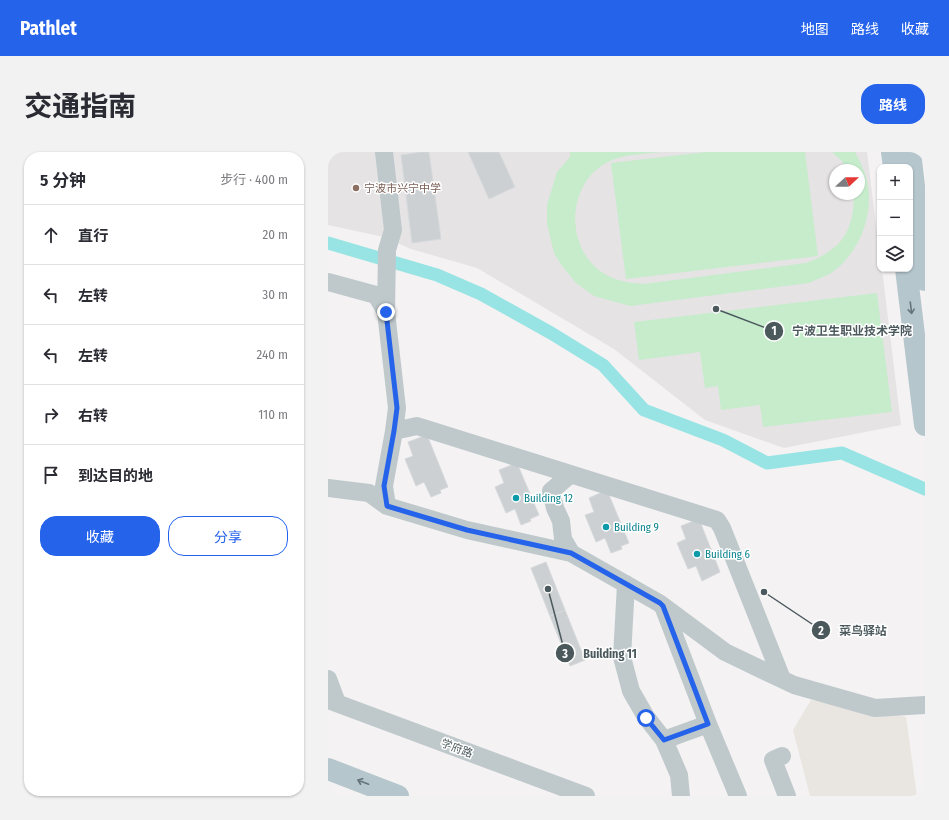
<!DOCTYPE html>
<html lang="zh">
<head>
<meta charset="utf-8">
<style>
	:root { --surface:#fff; --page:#f2f2f3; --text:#2b2b33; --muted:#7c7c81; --line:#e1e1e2; --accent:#2563eb }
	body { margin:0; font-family:"Fira Sans Condensed","Noto Sans SC",sans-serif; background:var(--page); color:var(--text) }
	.controls { position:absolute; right:12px; top:12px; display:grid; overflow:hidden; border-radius:8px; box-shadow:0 1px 3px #0004 }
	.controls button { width:36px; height:36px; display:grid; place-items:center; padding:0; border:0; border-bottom:1px solid var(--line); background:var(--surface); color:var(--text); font:20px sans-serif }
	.compass { position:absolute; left:501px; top:12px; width:36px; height:36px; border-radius:50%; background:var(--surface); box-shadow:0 1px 3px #0004; rotate:68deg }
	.stop { position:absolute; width:12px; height:12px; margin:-9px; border:3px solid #2563eb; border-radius:50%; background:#fff }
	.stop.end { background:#2563eb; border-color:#fff; box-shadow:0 1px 4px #0008 }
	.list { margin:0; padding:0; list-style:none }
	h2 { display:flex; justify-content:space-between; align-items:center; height:52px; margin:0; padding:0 16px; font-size:17px }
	h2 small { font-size:13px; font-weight:400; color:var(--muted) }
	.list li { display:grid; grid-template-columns:26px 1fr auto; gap:12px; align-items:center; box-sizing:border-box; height:60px; padding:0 16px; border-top:1px solid var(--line) }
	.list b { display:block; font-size:15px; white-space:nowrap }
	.list em { font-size:13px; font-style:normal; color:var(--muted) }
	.actions { display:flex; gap:8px; padding:12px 16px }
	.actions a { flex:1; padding:9px 0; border:1px solid var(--accent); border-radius:16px; text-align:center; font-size:14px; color:var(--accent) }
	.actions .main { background:var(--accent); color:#fff }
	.icon { flex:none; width:22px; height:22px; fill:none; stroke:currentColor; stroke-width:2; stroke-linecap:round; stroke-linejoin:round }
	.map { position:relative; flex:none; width:597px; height:644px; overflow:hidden; border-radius:16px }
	header { display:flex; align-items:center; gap:24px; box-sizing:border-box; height:56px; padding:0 20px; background:var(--accent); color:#fff }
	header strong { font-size:19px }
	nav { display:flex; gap:22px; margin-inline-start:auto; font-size:14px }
	.intro { display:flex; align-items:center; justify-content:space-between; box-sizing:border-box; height:96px; padding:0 24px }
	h1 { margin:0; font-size:28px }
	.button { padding:10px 18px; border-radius:16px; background:var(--accent); color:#fff; font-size:14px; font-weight:700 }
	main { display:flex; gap:24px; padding:0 24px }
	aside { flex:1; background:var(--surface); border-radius:16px; box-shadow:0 1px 3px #0004 }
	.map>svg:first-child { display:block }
	.commercial { fill:#e9e5e0 }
	.education { fill:#e5e3e4; fill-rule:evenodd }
	.green { fill:#c6eccc }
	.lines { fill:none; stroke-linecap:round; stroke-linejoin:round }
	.canal { stroke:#98e4e4; stroke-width:13 }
	.building { fill:#ccd0d2; stroke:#d6d9dc }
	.minor { stroke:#bfc9cc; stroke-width:18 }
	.major { stroke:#b5c6cd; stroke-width:22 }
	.oneway { stroke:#667479 }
	.route { stroke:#2563eb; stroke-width:5 }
	.education-dot { fill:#8d6e63; stroke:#fff; stroke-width:1.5 }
	.culture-dot { fill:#0f9aa8; stroke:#fff; stroke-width:1.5 }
	.labels { text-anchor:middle; stroke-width:3; stroke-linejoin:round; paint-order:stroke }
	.education-label { font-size:11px; fill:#785e54; stroke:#fff; text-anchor:start }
	.culture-label { font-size:11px; fill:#0d838f; stroke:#fff; text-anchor:start }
	.street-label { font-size:11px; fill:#4b595d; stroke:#fff }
	.leader { fill:none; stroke:#4b595d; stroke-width:1.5 }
	.callout-dot { fill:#4b595d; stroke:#fff; stroke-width:1.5 }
	.mark-label { font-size:12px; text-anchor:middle; font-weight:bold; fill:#fff }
	.callout-label { font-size:12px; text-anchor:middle; font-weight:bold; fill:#4b595d; stroke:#fff; stroke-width:3; stroke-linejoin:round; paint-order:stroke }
</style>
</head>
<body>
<header>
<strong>Pathlet</strong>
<nav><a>地图</a><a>路线</a><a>收藏</a></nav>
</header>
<div class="intro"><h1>交通指南</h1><a class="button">路线</a></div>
<main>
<aside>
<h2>5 分钟<small>步行 · 400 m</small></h2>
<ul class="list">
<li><svg class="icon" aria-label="ahead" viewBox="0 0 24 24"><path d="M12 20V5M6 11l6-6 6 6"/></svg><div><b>直行</b></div><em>20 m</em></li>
<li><svg class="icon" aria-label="left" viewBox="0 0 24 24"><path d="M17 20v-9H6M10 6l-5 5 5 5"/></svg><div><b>左转</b></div><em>30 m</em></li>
<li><svg class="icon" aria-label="left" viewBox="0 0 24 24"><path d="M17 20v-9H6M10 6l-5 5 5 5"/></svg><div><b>左转</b></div><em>240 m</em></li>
<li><svg class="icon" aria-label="right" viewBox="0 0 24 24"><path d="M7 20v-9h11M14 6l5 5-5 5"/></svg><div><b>右转</b></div><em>110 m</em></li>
<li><svg class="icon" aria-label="arrive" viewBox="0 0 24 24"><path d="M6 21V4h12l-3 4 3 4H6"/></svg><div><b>到达目的地</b></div></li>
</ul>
<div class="actions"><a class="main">收藏</a><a>分享</a></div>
</aside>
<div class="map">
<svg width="597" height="644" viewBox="0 0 597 644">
	<rect width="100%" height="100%" fill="#f4f2f2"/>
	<path class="commercial" d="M483,548L578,565L589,644H482L465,578Z"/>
	<path class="education" d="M0,0H539L552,105V117H554L573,273L456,296L377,268L286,197L149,116L83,97L56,85L0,73ZM507,18H531V42H507Z"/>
	<path class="green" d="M242,0H333C316,2 297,2 282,9C238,29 236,96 275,121C287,129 302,131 316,132L478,111C513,98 526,80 526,42H531V18H519L514,9L504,0H527C533,11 538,22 540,34C545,64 531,100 506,119C499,124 489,127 481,131L302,154L266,144L248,131L234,114L226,101L219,72V53L229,20L242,5Z
		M378,0H477L490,104L298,127L283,11Z
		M549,141L564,260L435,275L432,253L393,258L390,234L377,236L372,200L311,208L306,170Z"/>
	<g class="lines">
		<path class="canal" d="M0,91L109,123L153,142L223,181L275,213L316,258L395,288L439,311L514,301L597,337"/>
	</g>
	<path class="building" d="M93,0H101L113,87L84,91L73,3Z
		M140,0H171L187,35L161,47Z
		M99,283L120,335L112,338L113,341L103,345L96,330L88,334L77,307L85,304L80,290Z
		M189,311L211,363L202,367L203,369L193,373L187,357L178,361L167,335L176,331L171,318Z
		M279,338L301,391L293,394L294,397L283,401L277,386L268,390L257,363L266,360L261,346Z
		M371,367L392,420L374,429L368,414L360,417L349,391L358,387L353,374Z
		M218,410L237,458L222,464L203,416Z
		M237,458L257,508L242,514L222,464Z"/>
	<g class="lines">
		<path class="minor" d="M56,0L65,78L59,98L58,160
			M0,130L48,143L58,160L69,256L66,279
			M0,336L41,341L59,354
			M243,401L235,387L233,369L227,356L223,339L243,322
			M298,432L294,505L303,539L318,565L336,588L351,623L353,644
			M335,454L380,572
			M0,527L9,551
			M454,527L394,376L389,368L89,274L66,279L56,334L59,354L139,378L243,401L331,451L397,500L466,533L547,556L597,553
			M0,548L258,644
			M336,588L380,572L410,644
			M454,604L445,608L459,644"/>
		<path class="major" d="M564,0L566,15
			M582,0L597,128
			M578,117L597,273
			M0,617L70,644"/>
	</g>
	<defs><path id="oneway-shaft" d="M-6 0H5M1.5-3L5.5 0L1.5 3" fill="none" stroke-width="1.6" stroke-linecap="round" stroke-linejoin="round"/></defs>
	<g class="oneway">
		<use href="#oneway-shaft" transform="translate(583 156) rotate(83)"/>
		<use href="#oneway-shaft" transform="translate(35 630) rotate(-159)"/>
	</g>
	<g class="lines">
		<path class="route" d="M58,160L69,256L66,279L56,334L59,354L139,378L243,401L332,451L335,454L380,572L336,588L318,566"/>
	</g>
	<circle class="education-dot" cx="28" cy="36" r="4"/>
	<g class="culture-dot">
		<circle cx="188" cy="346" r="4"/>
		<circle cx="278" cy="375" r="4"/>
		<circle cx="369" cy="402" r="4"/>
	</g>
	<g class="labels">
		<g class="education-label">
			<text x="36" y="40">宁波市兴宁中学</text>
		</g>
		<g class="culture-label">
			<text x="196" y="350">Building 12</text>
			<text x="286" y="379">Building 9</text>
			<text x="377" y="406">Building 6</text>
		</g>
		<g class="street-label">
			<text transform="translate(129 596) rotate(20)" y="4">学府路</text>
		</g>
	</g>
	<path class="leader" d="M388 157L446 179M436 440L493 478M220 437L237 501"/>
	<g class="callout-dot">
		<circle cx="388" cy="157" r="4"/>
		<circle cx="436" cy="440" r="4"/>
		<circle cx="220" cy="437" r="4"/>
		<circle cx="446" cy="179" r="10"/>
		<circle cx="493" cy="478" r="10"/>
		<circle cx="237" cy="501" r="10"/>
	</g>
	<g class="mark-label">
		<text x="446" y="183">1</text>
		<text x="493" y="483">2</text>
		<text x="237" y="506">3</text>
	</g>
	<g class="callout-label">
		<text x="524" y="183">宁波卫生职业技术学院</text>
		<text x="535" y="483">菜鸟驿站</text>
		<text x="282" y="506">Building 11</text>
	</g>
</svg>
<div class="controls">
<button>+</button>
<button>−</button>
<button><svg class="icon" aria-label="layers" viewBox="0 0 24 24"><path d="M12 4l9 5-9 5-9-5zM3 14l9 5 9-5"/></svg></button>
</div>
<svg class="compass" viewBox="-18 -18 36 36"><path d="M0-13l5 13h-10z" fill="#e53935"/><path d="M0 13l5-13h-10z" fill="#7c7c81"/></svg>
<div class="stop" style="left:318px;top:566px"></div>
<div class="stop end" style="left:58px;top:160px"></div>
</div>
</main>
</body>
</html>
